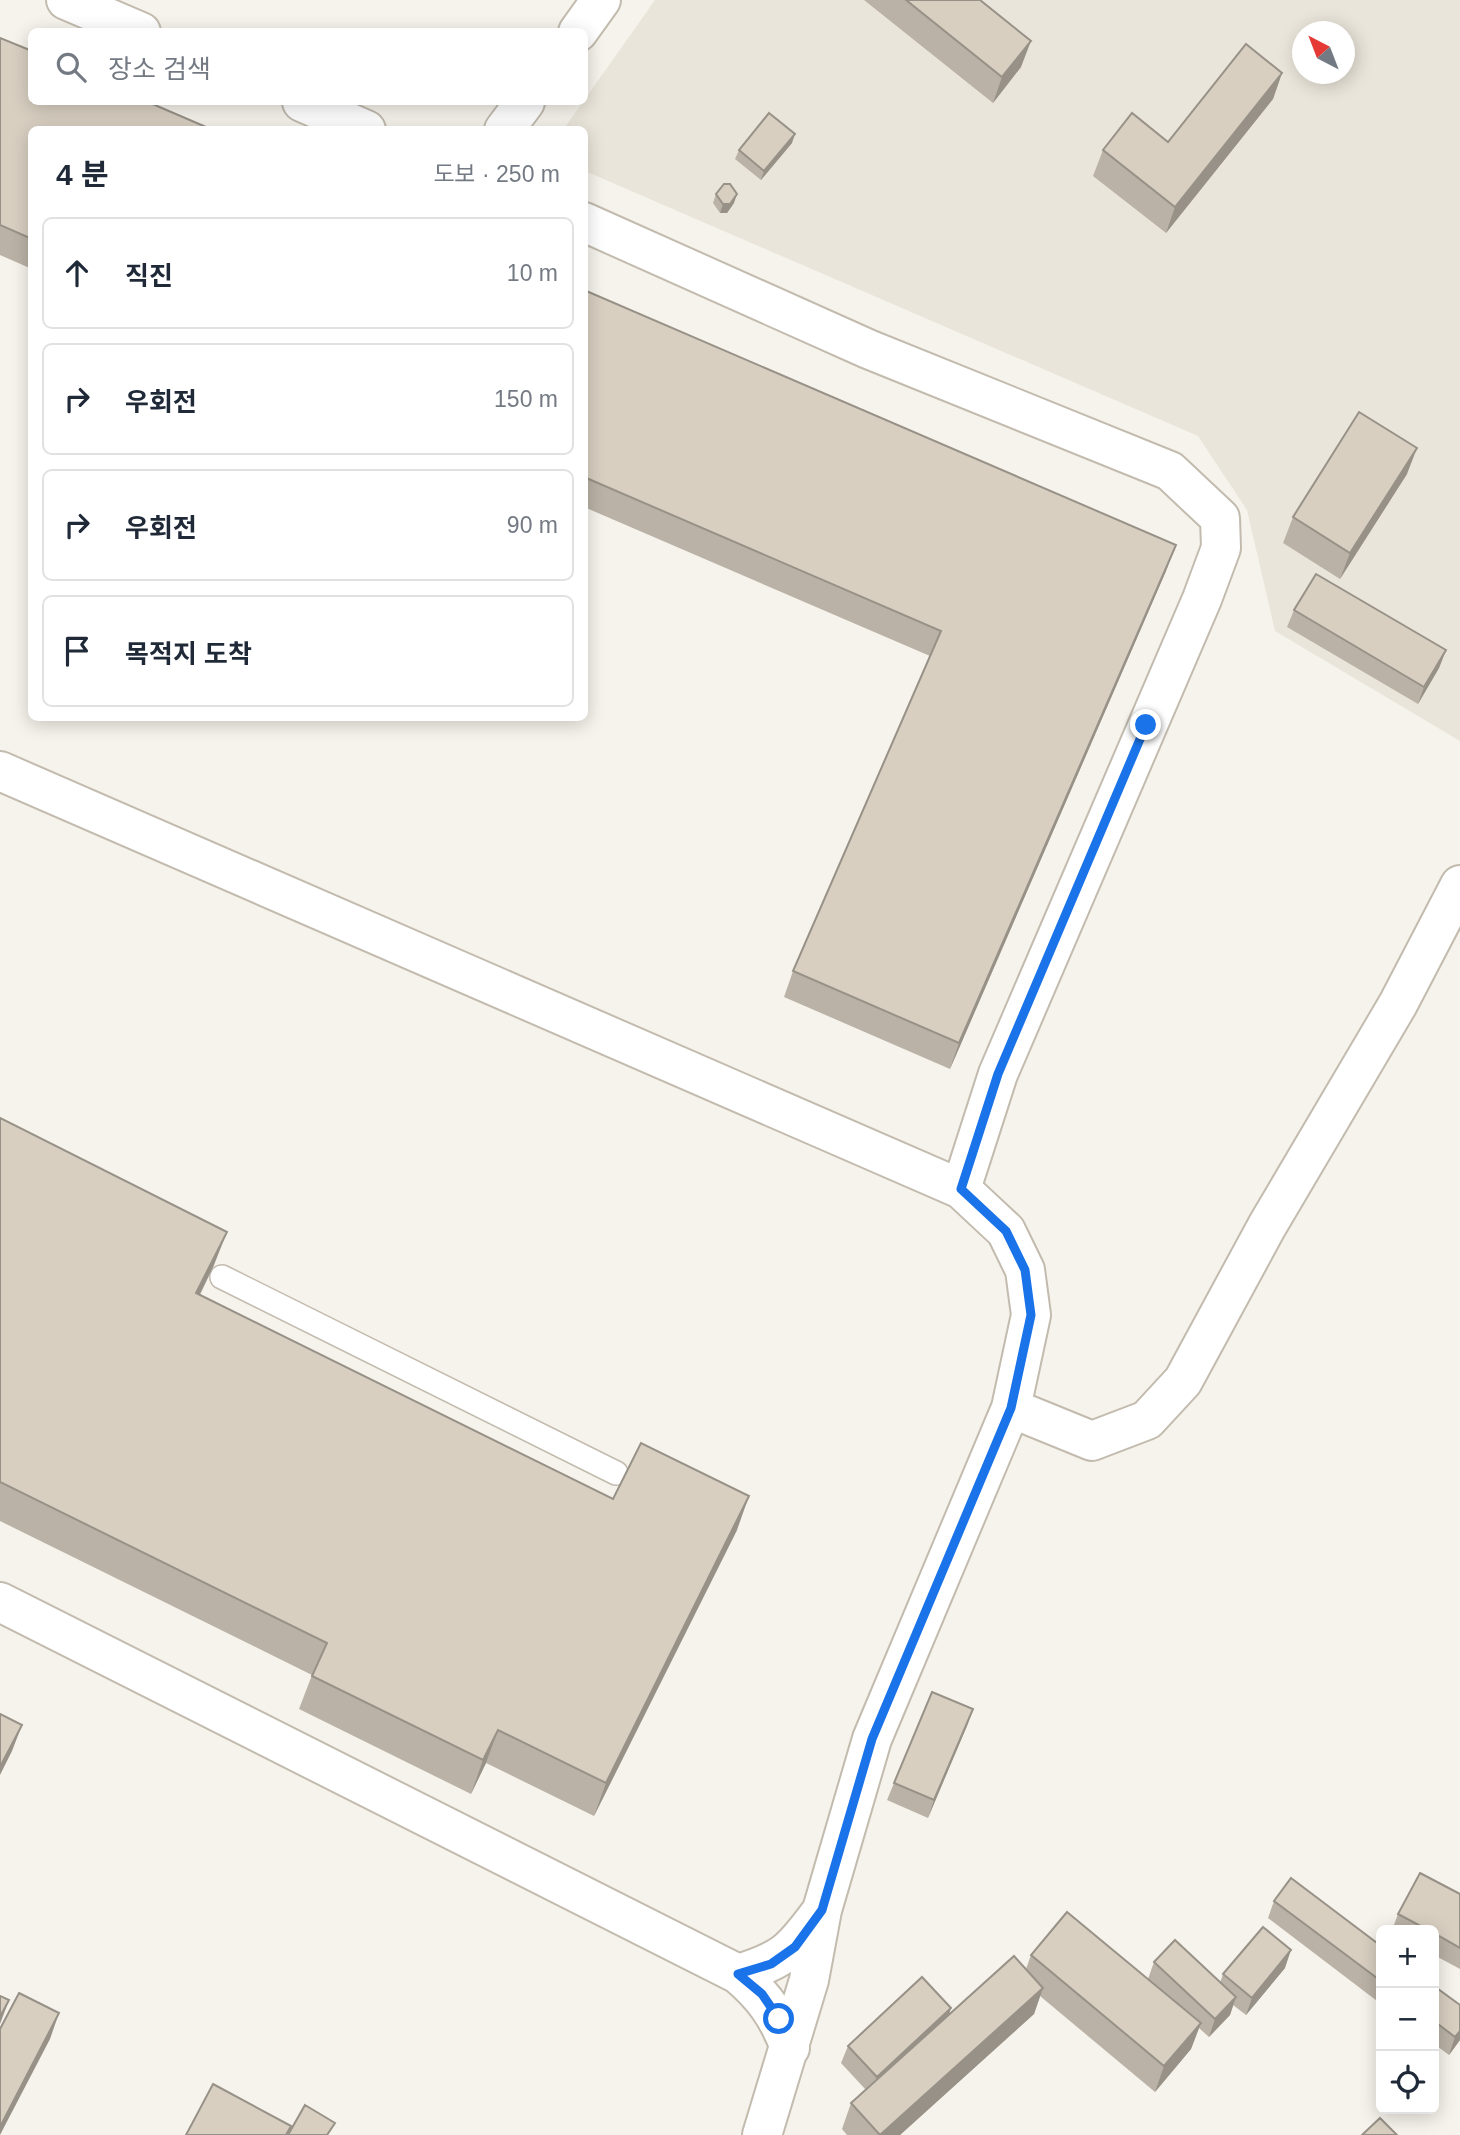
<!DOCTYPE html>
<html lang="ko">
<head>
<meta charset="utf-8">
<style>
	:root { --surface:#fff; --page:#f6f6f7; --text:#1f2937; --muted:#747a83; --line:#e0e1e3 }
	body { margin:0; font-family:Arial,"Noto Sans KR",sans-serif; background:var(--page); color:var(--text) }
	.controls { position:absolute; right:21px; bottom:21px; display:grid; overflow:hidden; border-radius:10px; box-shadow:0 4px 18px #0003 }
	.controls button { width:63px; height:63px; display:grid; place-items:center; padding:0; border:0; border-bottom:2px solid var(--line); background:var(--surface); color:var(--text); font:35px sans-serif }
	.compass { position:absolute; left:1292px; top:21px; width:63px; height:63px; border-radius:50%; background:var(--surface); box-shadow:0 4px 18px #0003; rotate:318deg }
	.stop { position:absolute; width:21px; height:21px; margin:-16px; border:5px solid #1a73e8; border-radius:50%; background:#fff }
	.stop.end { background:#1a73e8; border-color:#fff; box-shadow:0 2px 7px #0008 }
	.list { margin:0; padding:0; list-style:none }
	h2 { display:flex; justify-content:space-between; align-items:center; height:91px; margin:0; padding:0 28px; font-size:30px }
	h2 small { font-size:23px; font-weight:400; color:var(--muted) }
	.list li { display:grid; grid-template-columns:46px 1fr auto; gap:21px; align-items:center; box-sizing:border-box; height:112px; margin:0 14px 14px; padding:0 14px; border:2px solid var(--line); border-radius:10px }
	.list b { display:block; font-size:26px; white-space:nowrap }
	.list em { font-size:23px; font-style:normal; color:var(--muted) }
	.icon { flex:none; width:38px; height:38px; fill:none; stroke:currentColor; stroke-width:2; stroke-linecap:round; stroke-linejoin:round }
	.map { position:relative; flex:none; width:1460px; height:2135px; overflow:hidden }
	.search { position:absolute; background:var(--surface); box-shadow:0 4px 18px #0003; left:28px; top:28px; width:560px; height:77px; display:flex; align-items:center; gap:18px; box-sizing:border-box; padding:0 24px; border-radius:10px; color:var(--muted); font-size:26px }
	.panel { position:absolute; background:var(--surface); box-shadow:0 4px 18px #0003; left:28px; top:126px; width:560px; height:595px; border-radius:10px }
	.map>svg:first-child { display:block }
	.residential { fill:#eae5da; fill-rule:evenodd }
	.lines { fill:none; stroke-linecap:round; stroke-linejoin:round }
	.lane-casing { stroke:#c2bbae; stroke-width:26 }
	.street-casing { stroke:#c2bbae; stroke-width:42 }
	.lane { stroke:#fff; stroke-width:23 }
	.street { stroke:#fff; stroke-width:38 }
	.wall { fill:#bab2a6 }
	.shaded-wall { fill:#979187 }
	.building { fill:#d8cfc1; stroke:#979187; stroke-width:2 }
	.route { stroke:#1a73e8; stroke-width:9 }
</style>
</head>
<body>
<div class="map">
<svg width="1460" height="2135" viewBox="0 0 1460 2135">
	<rect width="100%" height="100%" fill="#f6f3ec"/>
	<path class="residential" d="M655,0H1460V741L1275,631L1247,510L1198,436L585,171L584,130H563ZM1302,32H1344V74H1302Z"/>
	<g class="lines">
		<defs>
			<path id="lane" d="M222,1277L616,1473"/>
			<path id="street" d="M66,0L141,32
				M578,32L601,0
				M302,102L366,130
				M504,130L525,102
				M584,222L868,349L1170,471L1220,518L1221,548L1202,599L998,1074L961,1189
				M0,771L961,1189L1006,1231L1025,1270L1031,1315L1011,1408L872,1739L822,1910L809,1980L762,2135
				M1011,1408L1092,1441L1147,1420L1183,1381L1267,1226L1398,1004L1460,885
				M0,1602L738,1974C764,1996 778,2016 790,2048
				M738,1974C784,1960 792,1951 820,1913"/>
		</defs>
		<use href="#lane" class="lane-casing"/>
		<use href="#street" class="street-casing"/>
		<use href="#lane" class="lane"/>
		<use href="#street" class="street"/>
	</g>
	<path class="wall" d="M864,0H980L1021,67L993,103Z
		M0,38L32,130V269L0,255Z
		M1282,73L1273,99L1166,233L1093,176L1103,150L1168,142Z
		M792,143L761,180L735,159L739,150Z
		M716,194L734,203L727,213H720L713,203Z
		M584,290L1166,571L950,1069L784,997L793,971L930,656L584,507Z
		M1407,474L1340,579L1283,543L1293,517Z
		M1294,610L1446,650L1439,668L1418,704L1287,627Z
		M0,1118L214,1265L200,1295L613,1499L737,1530L594,1816L486,1763L471,1794L299,1709L312,1675L0,1521Z
		M973,1709L928,1818L887,1800L894,1783Z
		M1460,1894V1969L1434,1955V1930H1392L1398,1914Z
		M1274,1901L1381,1946V2004L1268,1918Z
		M1031,1955L1148,1979L1154,1962L1220,1983L1223,1974L1285,1968L1246,2015L1233,2005L1230,2015L1209,2037L1199,2028L1191,2049L1155,2092L1040,1996L1034,2014L900,2135H847L842,2129L851,2103L866,2090L841,2063L848,2046L951,2008L949,2015L1026,1969Z
		M1434,1986L1460,2005V2040L1449,2055L1434,2044Z"/>
	<path class="shaded-wall" d="M1031,41L1021,67L993,103L1002,77Z
		M1282,73L1273,99L1166,233L1175,207Z
		M795,134L792,143L761,180L764,171Z
		M737,194L734,203L727,213H720L723,204Z
		M1417,448L1407,474L1340,579L1350,553Z
		M1176,545L1166,571L950,1069L959,1043Z
		M1446,650L1439,668L1418,704L1424,687Z
		M227,1232L214,1265L184,1326L196,1293Z
		M749,1496L737,1530L594,1816L606,1783Z
		M973,1709L967,1726L928,1818L934,1800Z
		M22,1725L12,1751L0,1775V1767Z
		M498,1730L486,1763L471,1794L483,1760Z
		M1291,1950L1285,1968L1246,2015L1252,1998Z
		M1043,1988L1034,2014L900,2135H880Z
		M1236,1997L1230,2015L1209,2037L1215,2019Z
		M9,2000L0,2024V2017Z
		M951,2008L945,2026L870,2095L877,2077Z
		M59,2013L50,2039L0,2135V2127Z
		M1201,2023L1191,2049L1155,2092L1164,2066Z
		M1460,2031V2040L1449,2055L1455,2037Z"/>
	<path class="building" d="M906,0H980L1031,41L1002,77Z
		M0,38L32,51V102H148L213,130H32V239L0,225Z
		M1246,44L1282,73L1175,207L1103,150L1132,113L1168,142Z
		M769,113L795,134L764,171L739,150Z
		M724,184H730L737,194L730,204H723L716,194Z
		M584,290L1176,545L959,1043L793,971L941,631L584,477Z
		M1359,412L1417,448L1350,553L1293,517Z
		M1316,574L1446,650L1424,687L1294,610Z
		M0,1118L227,1232L196,1293L613,1499L641,1443L749,1496L606,1783L498,1730L483,1760L312,1676L327,1643L0,1482Z
		M932,1692L973,1709L934,1800L894,1783Z
		M0,1714L22,1725L0,1767Z
		M1420,1873L1460,1894V1948L1434,1933V1930H1428L1398,1914Z
		M1291,1878L1381,1946V1981L1274,1901Z
		M1067,1912L1201,2023L1164,2066L1031,1955Z
		M1263,1927L1291,1950L1252,1998L1223,1974Z
		M1175,1940L1236,1997L1215,2019L1154,1962Z
		M1014,1956L1043,1988L880,2135L851,2103Z
		M922,1977L951,2008L877,2077L848,2046Z
		M1434,1986L1460,2005V2031L1455,2037L1434,2021Z
		M19,1993L59,2013L0,2127V2029Z
		M0,1996L9,2000L0,2017Z
		M213,2084L291,2126L286,2135H186Z
		M305,2105L335,2123L327,2135H288Z
		M1380,2118L1397,2135H1362Z"/>
	<g class="lines">
		<path class="route" d="M779,2019L762,1994L738,1974L771,1964L795,1947L822,1910L872,1739L1011,1408L1031,1315L1025,1270L1006,1231L961,1189L998,1074L1146,725"/>
	</g>
</svg>
<div class="controls">
<button>+</button>
<button>−</button>
<button><svg class="icon" aria-label="locate" viewBox="0 0 24 24"><circle cx="12" cy="12" r="6"/><path d="M12 2v4M12 18v4M2 12h4M18 12h4"/></svg></button>
</div>
<svg class="compass" viewBox="-18 -18 36 36"><path d="M0-13l5 13h-10z" fill="#e53935"/><path d="M0 13l5-13h-10z" fill="#747a83"/></svg>
<div class="stop" style="left:779px;top:2019px"></div>
<div class="stop end" style="left:1146px;top:725px"></div>
<div class="search"><svg class="icon" aria-label="search" viewBox="0 0 24 24"><circle cx="10" cy="10" r="6"/><path d="M15 15l6 6"/></svg>장소 검색</div>
<section class="panel">
<h2>4 분<small>도보 · 250 m</small></h2>
<ul class="list">
<li><svg class="icon" aria-label="ahead" viewBox="0 0 24 24"><path d="M12 20V5M6 11l6-6 6 6"/></svg><div><b>직진</b></div><em>10 m</em></li>
<li><svg class="icon" aria-label="right" viewBox="0 0 24 24"><path d="M7 20v-9h11M14 6l5 5-5 5"/></svg><div><b>우회전</b></div><em>150 m</em></li>
<li><svg class="icon" aria-label="right" viewBox="0 0 24 24"><path d="M7 20v-9h11M14 6l5 5-5 5"/></svg><div><b>우회전</b></div><em>90 m</em></li>
<li><svg class="icon" aria-label="arrive" viewBox="0 0 24 24"><path d="M6 21V4h12l-3 4 3 4H6"/></svg><div><b>목적지 도착</b></div></li>
</ul>
</section>
</div>
</body>
</html>
